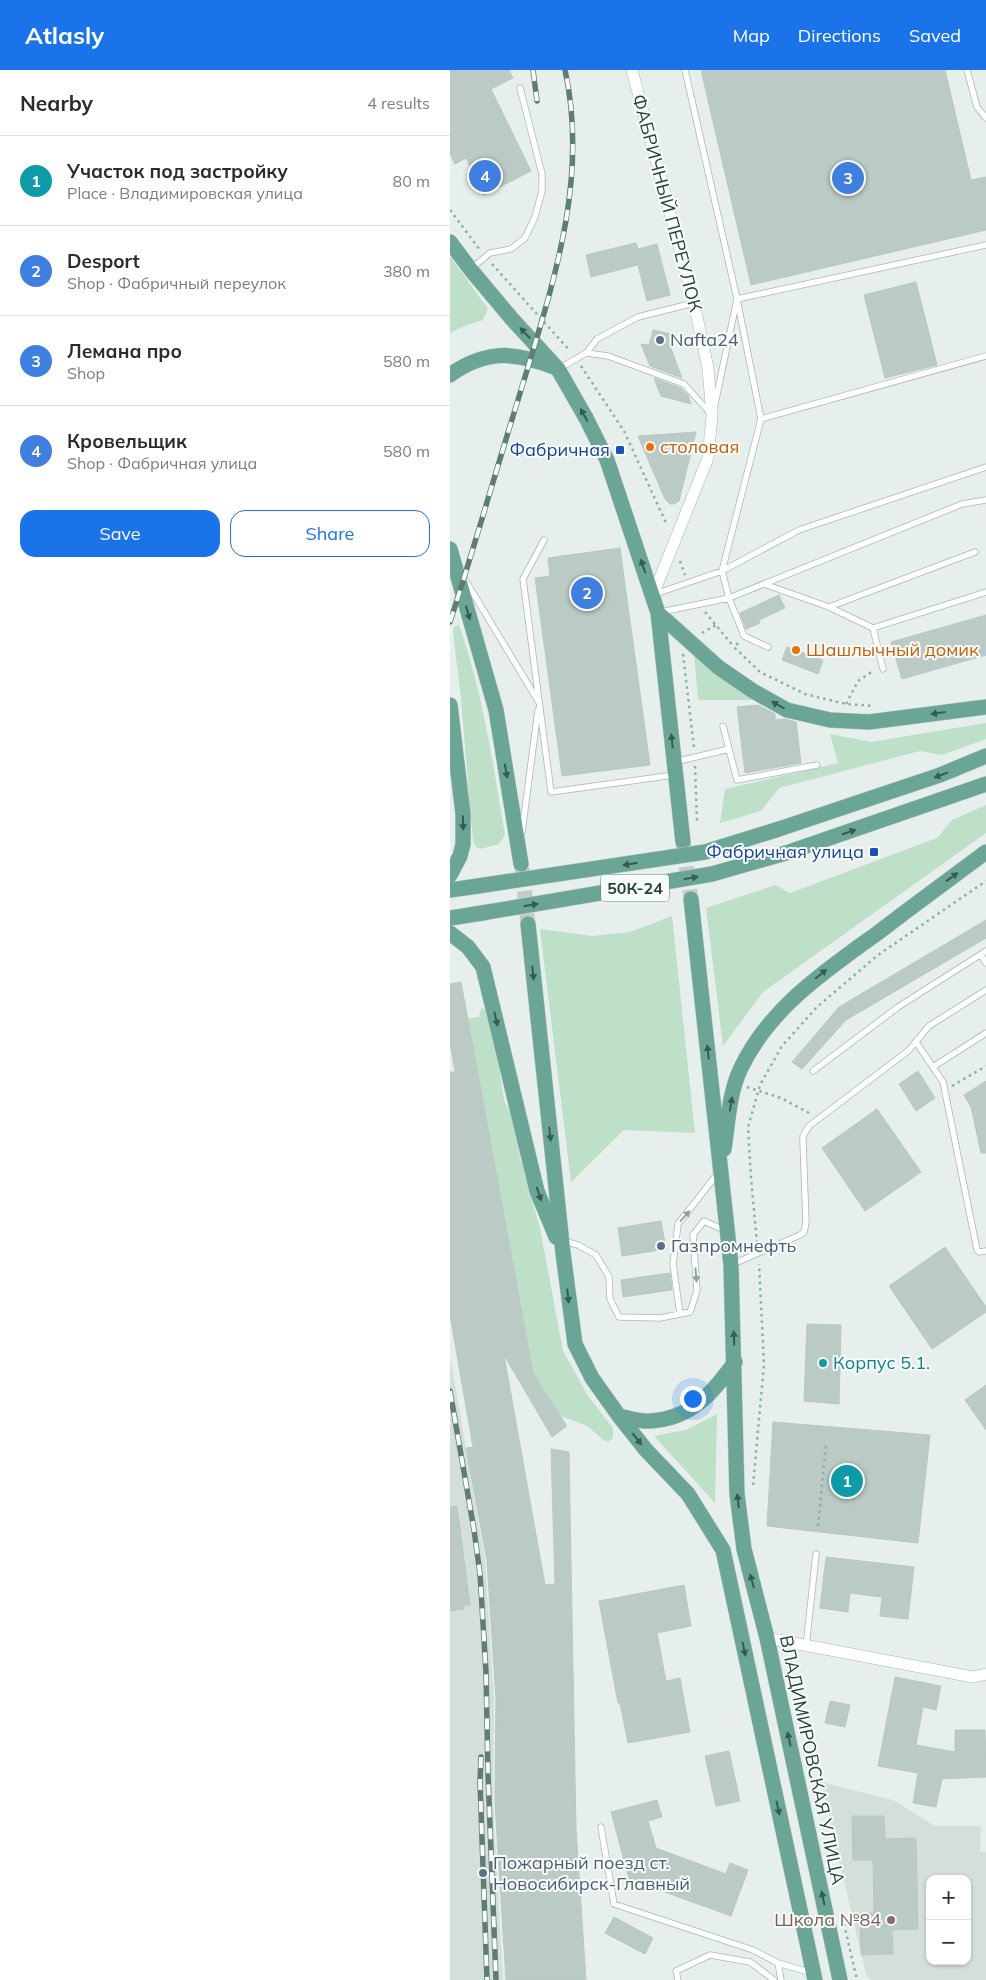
<!DOCTYPE html>
<html lang="en">
<head>
<meta charset="utf-8">
<style>
	:root { --surface:#fff; --page:#f7f7f7; --text:#2b2b33; --muted:#7c7c81; --line:#e1e1e2; --accent:#1a73e8 }
	body { margin:0; font-family:Mulish,sans-serif; background:var(--page); color:var(--text) }
	.controls { position:absolute; right:15px; bottom:15px; display:grid; overflow:hidden; border-radius:10px; box-shadow:0 1px 4px #0004 }
	.controls button { width:45px; height:45px; display:grid; place-items:center; padding:0; border:0; border-bottom:1px solid var(--line); background:var(--surface); color:var(--text); font:25px sans-serif }
	.you { position:absolute; left:242px; top:1328px; width:18px; height:18px; margin:-12px; border:4px solid #fff; border-radius:50%; background:#1a73e8; box-shadow:0 0 0 8px #1a73e833 }
	.badge { display:grid; place-items:center; width:32px; height:32px; border-radius:50%; background:var(--accent); color:#fff; font-size:16px; font-weight:700 }
	.pin { position:absolute; translate:-50% -50%; border:2px solid #fff; box-shadow:0 1px 5px #0006 }
	.list { margin:0; padding:0; list-style:none }
	h2 { display:flex; justify-content:space-between; align-items:center; height:65px; margin:0; padding:0 20px; font-size:21px }
	h2 small { font-size:16px; font-weight:400; color:var(--muted) }
	.list li { display:grid; grid-template-columns:32px 1fr auto; gap:15px; align-items:center; box-sizing:border-box; height:90px; padding:0 20px; border-top:1px solid var(--line) }
	.list b { display:block; font-size:19px; white-space:nowrap }
	.list p { margin:0; font-size:16px; white-space:nowrap; color:var(--muted) }
	.list em { font-size:16px; font-style:normal; color:var(--muted) }
	.actions { display:flex; gap:10px; padding:15px 20px }
	.actions a { flex:1; padding:11px 0; border:1px solid var(--accent); border-radius:15px; text-align:center; font-size:18px; color:var(--accent) }
	.actions .main { background:var(--accent); color:#fff }
	.map { position:relative; flex:none; width:536px; height:1910px; overflow:hidden }
	header { display:flex; align-items:center; gap:30px; box-sizing:border-box; height:70px; padding:0 25px; background:var(--accent); color:#fff }
	header strong { font-size:24px }
	nav { display:flex; gap:28px; margin-inline-start:auto; font-size:18px }
	main { display:flex }
	aside { flex:1; background:var(--surface) }
	.map>svg:first-child { display:block }
	.built { fill:#d4dfda; fill-rule:evenodd }
	.green { fill:#bfe0c8 }
	.building { fill:#bbcac4; stroke:#b8c9c2 }
	.lines { fill:none; stroke-linecap:round; stroke-linejoin:round }
	.primary-tunnel { stroke:#bfccc8; stroke-width:15; stroke-dasharray:15 8; stroke-linecap:butt }
	.lane-casing { stroke:#a8b8b2; stroke-width:7 }
	.street-casing { stroke:#a8b8b2; stroke-width:12 }
	.primary-casing { stroke:#c2cac8; stroke-width:16 }
	.path { stroke:#86b3a5; stroke-width:2.5; stroke-dasharray:2.5 4; stroke-linecap:butt }
	.lane { stroke:#fff; stroke-width:5.5 }
	.street { stroke:#fff; stroke-width:11 }
	.primary { stroke:#6aa596; stroke-width:15 }
	.rail-casing { stroke:#5f7d75; stroke-width:5.5 }
	.rail { stroke:#f7fbf9; stroke-width:4; stroke-dasharray:11; stroke-linecap:butt }
	.primary-bridge-casing { stroke:#c2cac8; stroke-width:16; stroke-linecap:butt }
	.primary-bridge { stroke:#6aa596; stroke-width:15 }
	.oneway { fill:#365b51 }
	.oneway2 { fill:#92a09c }
	.service-dot { fill:#5c6f8a; stroke:#f7fbf9; stroke-width:2 }
	.food-dot { fill:#e8710a; stroke:#f7fbf9; stroke-width:2 }
	.transit-dot { fill:#1a4fb4; stroke:#f7fbf9; stroke-width:2 }
	.culture-dot { fill:#0f9aa8; stroke:#f7fbf9; stroke-width:2 }
	.education-dot { fill:#8d6e63; stroke:#f7fbf9; stroke-width:2 }
	.labels { text-anchor:middle; stroke-width:4; stroke-linejoin:round; paint-order:stroke }
	.shield { fill:#f7fbf9; stroke:#637a73; stroke-width:1 }
	.shield-label { font-size:16px; font-weight:bold; fill:#24423a }
	.street-label { font-size:18px; fill:#24423a; stroke:#f7fbf9 }
	.service-label { font-size:18px; fill:#4e5e75; stroke:#f7fbf9; text-anchor:start }
	.food-label { font-size:18px; fill:#c56008; stroke:#f7fbf9; text-anchor:start }
	.transit-label { font-size:18px; fill:#164399; stroke:#f7fbf9; text-anchor:end }
	.culture-label { font-size:18px; fill:#0d838f; stroke:#f7fbf9; text-anchor:start }
	.education-label { font-size:18px; fill:#785e54; stroke:#f7fbf9; text-anchor:end }
</style>
</head>
<body>
<header>
<strong>Atlasly</strong>
<nav><a>Map</a><a>Directions</a><a>Saved</a></nav>
</header>
<main>
<aside>
<h2>Nearby<small>4 results</small></h2>
<ul class="list">
<li><span class="badge" style="background:#0f9aa8">1</span><div><b>Участок под застройку</b><p>Place · Владимировская улица</p></div><em>80 m</em></li>
<li><span class="badge" style="background:#3f7fe0">2</span><div><b>Desport</b><p>Shop · Фабричный переулок</p></div><em>380 m</em></li>
<li><span class="badge" style="background:#3f7fe0">3</span><div><b>Лемана про</b><p>Shop</p></div><em>580 m</em></li>
<li><span class="badge" style="background:#3f7fe0">4</span><div><b>Кровельщик</b><p>Shop · Фабричная улица</p></div><em>580 m</em></li>
</ul>
<div class="actions"><a class="main">Save</a><a>Share</a></div>
</aside>
<div class="map">
<svg width="536" height="1910" viewBox="0 0 536 1910">
	<rect width="100%" height="100%" fill="#e6efeb"/>
	<path class="built" d="M0,1285L35,1491L44,1628L43,1734L53,1910H0Z
		M371,1712L443,1730L485,1756H531L530,1782H536V1910H421L416,1905ZM480,1809H517V1891H480Z"/>
	<path class="green" d="M0,186L38,239L33,250L14,256L0,263Z
		M9,555C33,623 43,694 55,765L49,774L30,779L25,776L23,771L11,629L3,561L4,557Z
		M244,584L303,630H248Z
		M536,653V669L492,685L470,681L329,718L311,741L270,753L275,719L388,693L380,664L421,672Z
		M536,735V763L313,922L273,976L256,838L325,815L340,823L487,768L502,750Z
		M222,846L245,1063L174,1060L121,1112L90,859L142,866L180,862Z
		M31,938L37,940L44,963L54,1030L64,1052L70,1088L90,1158L113,1281L138,1326L163,1358V1368L158,1372L152,1369L137,1356L111,1346L83,1303L17,948L29,947Z
		M267,1344L265,1433L204,1366L236,1360Z"/>
	<path class="building" d="M0,0H59L63,8L41,19L81,101L34,125L16,88L5,94L0,84Z
		M251,0H495L521,110L536,107V160L301,215Z
		M186,173L188,179L207,174L220,225L197,231L188,195L141,207L136,185Z
		M466,212L487,295L435,308L414,225Z
		M203,260L221,264L219,273L232,308L200,296L191,274L199,275Z
		M204,308L231,318L238,325L241,334L211,326Z
		M246,362L229,431L224,434H220L215,429L188,366Z
		M170,478L200,695L112,706L85,508L100,506L98,488Z
		M329,525L335,538L309,550L310,553L296,559L290,543Z
		M536,545V585L452,609L441,572Z
		M337,577L373,590L368,604L332,590Z
		M308,635L325,644V650L335,649L346,652L351,693L295,703L287,637Z
		M536,850V868L396,950L352,999L342,992L389,937Z
		M11,912L83,1303L117,1356L102,1367L54,1285L95,1515L105,1514L101,1379L119,1382L126,1759L136,1910H56L45,1734L46,1628L37,1491L16,1378L23,1377L0,1245V1002H5L0,972V914Z
		M468,1001L485,1028L466,1041L449,1014Z
		M536,1011V1083H531L521,1037L514,1025Z
		M427,1039L471,1102L415,1141L372,1078Z
		M211,1151L216,1179L172,1186L168,1158Z
		M495,1177L536,1237V1242L482,1279L439,1216Z
		M220,1203L222,1220L173,1227L171,1210Z
		M357,1254L391,1255L389,1334L354,1331Z
		M536,1315V1360L515,1330Z
		M323,1352L480,1365L468,1473L317,1456Z
		M7,1436L20,1535H14V1539L0,1541V1437Z
		M376,1487L464,1497L458,1549L430,1546L432,1527L400,1523L398,1542L370,1538Z
		M234,1515L241,1556L207,1563L216,1611L230,1608L240,1662L178,1673L170,1633H168L149,1531Z
		M445,1607L491,1616L486,1640L473,1637L466,1675L505,1682V1660H535L536,1707L492,1709L486,1737L463,1733L468,1703L428,1696Z
		M380,1631L400,1635L395,1657L375,1653Z
		M279,1681L290,1731L266,1736L255,1686Z
		M207,1730L212,1747L198,1751L206,1778L276,1804L280,1793L298,1800L281,1846L179,1809L161,1742Z
		M402,1746H434L435,1769L466,1768L468,1859L442,1860L443,1884L411,1885L410,1843H424L423,1790H403Z
		M164,1847L203,1868L195,1884L155,1863Z"/>
	<g class="lines">
		<path class="primary-tunnel" d="M233,774L241,829
			M72,798L78,854"/>
		<defs>
			<path id="lane" d="M235,0L287,229L265,334
				M517,0L527,37L536,48
				M22,198L40,183L61,179L75,168L85,147L92,121V104L70,18
				M136,283L158,286L234,314L261,344
				M536,286L311,349L272,501L349,460L536,397
				M110,298L136,283L147,269L188,247L244,233
				M311,349L287,229L536,175
				M94,470L73,509L101,722L224,705
				M14,508L88,631
				M314,514L379,537L423,558
				M205,524L272,501L279,528L294,566L318,577
				M379,537L525,482
				M211,542L279,528L512,434L536,430
				M433,599L423,558L536,522
				M273,656L287,710L367,695
				M225,692L279,679
				M72,762L88,640
				M531,885L536,893
				M466,972L493,1012L527,1180L529,1182L536,1181
				M483,997L536,963
				M363,1001L448,937L536,881
				M113,1171L128,1175L146,1185L159,1207L160,1229L169,1247L210,1248L240,1242L247,1221L243,1165L254,1151L274,1160
				M283,1194L350,1165L354,1162L356,1153L353,1072V1066L359,1056L458,981L479,956L536,920
				M230,1244L223,1194L228,1154L268,1103
				M356,1577L366,1484
				M151,1757L164,1834L303,1880L328,1893L331,1910
				M328,1893L362,1903
				M228,1910L226,1901L260,1885L300,1892L324,1910"/>
			<path id="street" d="M182,0L244,233L258,298L262,346L258,388L203,525
				M317,1568L523,1607L536,1604"/>
			<path id="primary" d="M0,172L21,200L62,249L108,299L136,348L157,390L208,543L233,772
				M0,305C36,279 65,282 104,297
				M0,479L46,640L71,794
				M208,543L268,597L303,621L337,640L380,650L419,652L536,637
				M0,635L13,744V774L10,786L0,805
				M329,759L490,705L536,686
				M336,783L536,714
				M0,820L28,816
				M241,829L281,1195L287,1424L294,1479L317,1568L390,1910
				M0,848L32,843
				M78,854L113,1183L125,1274L142,1308L169,1346L196,1380L238,1424L273,1480L365,1910
				M0,863L18,877L33,897L87,1121L106,1167
				M274,1079C278,1053 279,1024 290,1000C318,939 376,900 429,862C464,835 500,809 536,782
				M169,1346C178,1348 190,1352 199,1351C241,1349 262,1324 285,1292"/>
		</defs>
		<use href="#lane" class="lane-casing"/>
		<use href="#street" class="street-casing"/>
		<use href="#primary" class="primary-casing"/>
		<path class="path" d="M0,140L30,180
			M42,194L120,281
			M131,296L174,361L217,455
			M230,491L235,505
			M255,542L284,577
			M252,563L266,555
			M288,573L284,577L310,602L355,624L396,634L424,636
			M233,584L244,678
			M396,634L408,611L423,601
			M245,696L247,751
			M502,1016L536,996
			M297,1017L331,1028L359,1043
			M307,1173L301,1108L298,1057L310,1015L332,976L367,937L428,885L536,811
			M303,1415L314,1294L309,1194
			M368,1456L376,1375
			M394,1854L407,1910"/>
		<use href="#lane" class="lane"/>
		<use href="#street" class="street"/>
		<use href="#primary" class="primary"/>
		<defs>
			<path id="rail" d="M83,0L87,31
				M0,552C24,478 45,404 68,330C100,223 140,113 115,0
				M0,1321L24,1460L30,1504L36,1602L38,1704L46,1910
				M31,1687L30,1712L37,1910"/>
		</defs>
		<use href="#rail" class="rail-casing"/>
		<use href="#rail" class="rail"/>
		<defs>
			<path id="primary-bridge" d="M28,816L255,782L329,759
				M32,843L262,804L336,783"/>
		</defs>
		<use href="#primary-bridge" class="primary-bridge-casing"/>
		<use href="#primary-bridge" class="primary-bridge"/>
	</g>
	<defs><path id="oneway-solid" d="M-6-.8H1V-3.2L6.5 0L1 3.2V.8H-6Z" transform="scale(1.25)"/></defs>
	<g class="oneway">
		<use href="#oneway-solid" transform="translate(75 263) rotate(-133)"/>
		<use href="#oneway-solid" transform="translate(134 345) rotate(-119)"/>
		<use href="#oneway-solid" transform="translate(193 496) rotate(-109)"/>
		<use href="#oneway-solid" transform="translate(18 543) rotate(74)"/>
		<use href="#oneway-solid" transform="translate(328 635) rotate(-151)"/>
		<use href="#oneway-solid" transform="translate(488 643) rotate(172)"/>
		<use href="#oneway-solid" transform="translate(222 671) rotate(-96)"/>
		<use href="#oneway-solid" transform="translate(56 701) rotate(81)"/>
		<use href="#oneway-solid" transform="translate(491 705) rotate(159)"/>
		<use href="#oneway-solid" transform="translate(13 753) rotate(89)"/>
		<use href="#oneway-solid" transform="translate(399 762) rotate(-19)"/>
		<use href="#oneway-solid" transform="translate(180 794) rotate(171)"/>
		<use href="#oneway-solid" transform="translate(502 807) rotate(-36)"/>
		<use href="#oneway-solid" transform="translate(241 808) rotate(-10)"/>
		<use href="#oneway-solid" transform="translate(81 835) rotate(-9)"/>
		<use href="#oneway-solid" transform="translate(83 903) rotate(84)"/>
		<use href="#oneway-solid" transform="translate(371 904) rotate(-39)"/>
		<use href="#oneway-solid" transform="translate(46 949) rotate(77)"/>
		<use href="#oneway-solid" transform="translate(258 982) rotate(-96)"/>
		<use href="#oneway-solid" transform="translate(281 1034) rotate(-81)"/>
		<use href="#oneway-solid" transform="translate(100 1064) rotate(84)"/>
		<use href="#oneway-solid" transform="translate(89 1124) rotate(71)"/>
		<use href="#oneway-solid" transform="translate(118 1226) rotate(83)"/>
		<use href="#oneway-solid" transform="translate(284 1268) rotate(-92)"/>
		<use href="#oneway-solid" transform="translate(187 1369) rotate(52)"/>
		<use href="#oneway-solid" transform="translate(288 1431) rotate(-96)"/>
		<use href="#oneway-solid" transform="translate(302 1511) rotate(-105)"/>
		<use href="#oneway-solid" transform="translate(294 1579) rotate(78)"/>
		<use href="#oneway-solid" transform="translate(339 1669) rotate(-102)"/>
		<use href="#oneway-solid" transform="translate(328 1738) rotate(78)"/>
		<use href="#oneway-solid" transform="translate(373 1828) rotate(-102)"/>
	</g>
	<g class="oneway2">
		<use href="#oneway-solid" transform="translate(235 1146) rotate(-48)"/>
		<use href="#oneway-solid" transform="translate(246 1205) rotate(85)"/>
	</g>
	<g class="service-dot">
		<circle cx="210" cy="270" r="5"/>
		<circle cx="211" cy="1176" r="5"/>
		<circle cx="33" cy="1803" r="5"/>
	</g>
	<g class="food-dot">
		<circle cx="200" cy="377" r="5"/>
		<circle cx="346" cy="580" r="5"/>
	</g>
	<g class="transit-dot">
		<rect x="165" y="375" width="10" height="10" rx="2.5"/>
		<rect x="419" y="777" width="10" height="10" rx="2.5"/>
	</g>
	<circle class="culture-dot" cx="373" cy="1293" r="5"/>
	<circle class="education-dot" cx="441" cy="1850" r="5"/>
	<g class="labels">
		<rect class="shield" x="151" y="804.5" width="68" height="27" rx="4"/>
		<g class="shield-label">
			<text x="185" y="824">50К-24</text>
		</g>
		<g class="street-label">
			<text transform="translate(217 133) rotate(75)" y="6">ФАБРИЧНЫЙ ПЕРЕУЛОК</text>
			<text transform="translate(362 1690) rotate(78)" y="6">ВЛАДИМИРОВСКАЯ УЛИЦА</text>
		</g>
		<g class="service-label">
			<text x="220" y="276">Nafta24</text>
			<text x="221" y="1182">Газпромнефть</text>
			<text x="43" y="1799">Пожарный поезд ст.<tspan x="43" dy="21">Новосибирск-Главный</tspan></text>
		</g>
		<g class="food-label">
			<text x="210" y="383">столовая</text>
			<text x="356" y="586">Шашлычный домик</text>
		</g>
		<g class="transit-label">
			<text x="160" y="386">Фабричная</text>
			<text x="414" y="788">Фабричная улица</text>
		</g>
		<g class="culture-label">
			<text x="383" y="1299">Корпус 5.1.</text>
		</g>
		<g class="education-label">
			<text x="431" y="1856">Школа №84</text>
		</g>
	</g>
</svg>
<div class="controls">
<button>+</button>
<button>−</button>
</div>
<div class="you"></div>
<div class="pin badge" style="left:397px;top:1411px;background:#0f9aa8">1</div>
<div class="pin badge" style="left:137px;top:523px;background:#3f7fe0">2</div>
<div class="pin badge" style="left:398px;top:108px;background:#3f7fe0">3</div>
<div class="pin badge" style="left:35px;top:106px;background:#3f7fe0">4</div>
</div>
</main>
</body>
</html>
